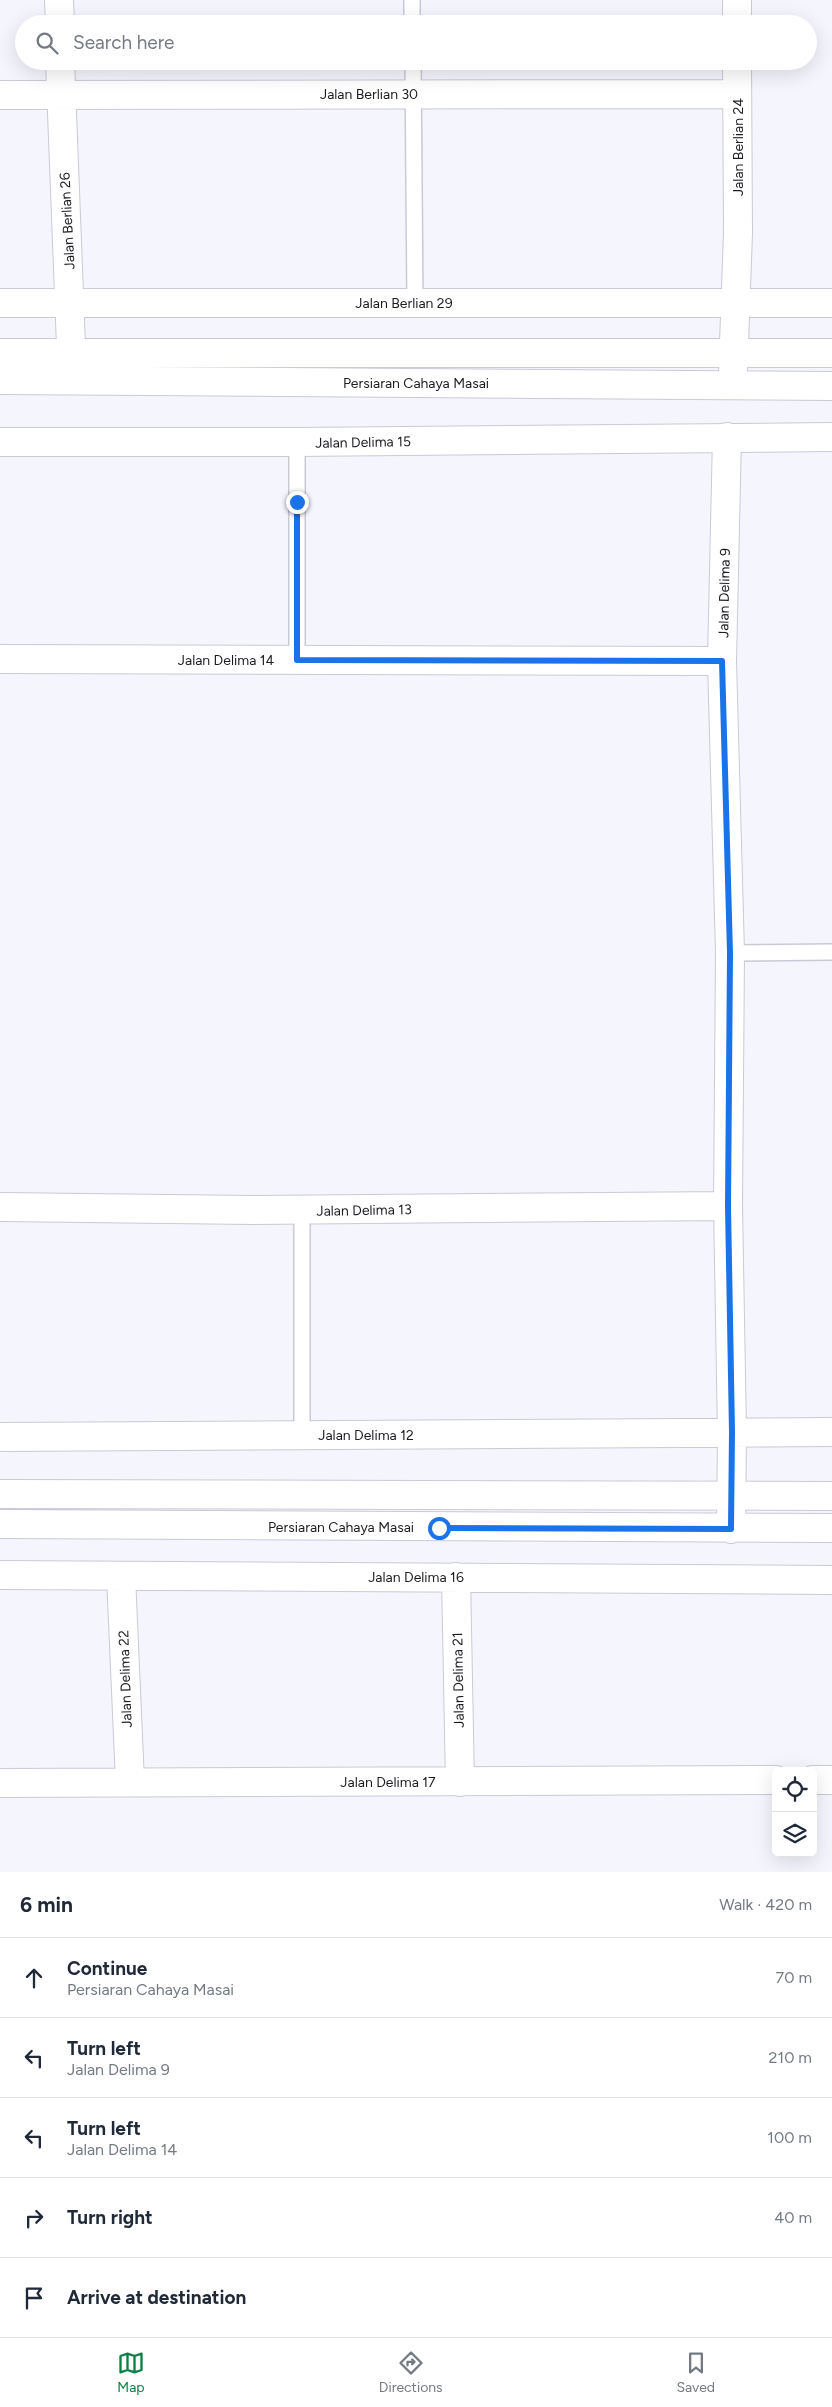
<!DOCTYPE html>
<html lang="en">
<head>
<meta charset="utf-8">
<style>
	:root { --surface:#fff; --page:#f2f2f3; --text:#1f2937; --muted:#747a83; --line:#e0e1e3; --accent:#0b8043 }
	body { margin:0; font-family:Figtree,sans-serif; background:var(--page); color:var(--text) }
	.controls { position:absolute; right:15px; bottom:15px; display:grid; overflow:hidden; border-radius:8px; box-shadow:0 5px 20px #0002 }
	.controls button { width:45px; height:45px; display:grid; place-items:center; padding:0; border:0; border-bottom:1px solid var(--line); background:var(--surface); color:var(--text); font:25px sans-serif }
	.stop { position:absolute; width:15px; height:15px; margin:-11px; border:4px solid #1a73e8; border-radius:50%; background:#fff }
	.stop.end { background:#1a73e8; border-color:#fff; box-shadow:0 1px 5px #0008 }
	.list { margin:0; padding:0; list-style:none }
	h2 { display:flex; justify-content:space-between; align-items:center; height:65px; margin:0; padding:0 20px; font-size:21px }
	h2 small { font-size:16px; font-weight:400; color:var(--muted) }
	.list li { display:grid; grid-template-columns:32px 1fr auto; gap:15px; align-items:center; box-sizing:border-box; height:80px; padding:0 20px; border-top:1px solid var(--line) }
	.list b { display:block; font-size:19px; white-space:nowrap }
	.list p { margin:0; font-size:16px; white-space:nowrap; color:var(--muted) }
	.list em { font-size:16px; font-style:normal; color:var(--muted) }
	.icon { flex:none; width:28px; height:28px; fill:none; stroke:currentColor; stroke-width:2; stroke-linecap:round; stroke-linejoin:round }
	.map { position:relative; flex:none; width:832px; height:1872px; overflow:hidden }
	.search { position:absolute; background:var(--surface); box-shadow:0 5px 20px #0002; left:15px; right:15px; top:15px; height:55px; display:flex; align-items:center; gap:12px; box-sizing:border-box; padding:0 18px; border-radius:28px; color:var(--muted); font-size:19px }
	.sheet { height:465px; background:var(--surface) }
	nav { display:flex; justify-content:space-around; align-items:center; box-sizing:border-box; height:70px; border-top:1px solid var(--line); background:var(--surface); font-size:14px; color:var(--muted) }
	nav a { display:grid; justify-items:center; gap:2px }
	nav .on { color:var(--accent) }
	.map>svg:first-child { display:block }
	.lines { fill:none; stroke-linecap:round; stroke-linejoin:round }
	.lane-casing { stroke:#cacad7; stroke-width:18 }
	.street-casing { stroke:#cacad7; stroke-width:30 }
	.lane { stroke:#fff; stroke-width:15 }
	.street { stroke:#fff; stroke-width:28 }
	.route { stroke:#1a73e8; stroke-width:6 }
	.labels { text-anchor:middle; stroke-width:4; stroke-linejoin:round; paint-order:stroke }
	.street-label { font-size:14px; fill:#1c1c21; stroke:#fff }
</style>
</head>
<body>
<div class="map">
<svg width="832" height="1872" viewBox="0 0 832 1872">
	<rect width="100%" height="100%" fill="#f5f5fe"/>
	<g class="lines">
		<defs>
			<path id="lane" d="M412,0V24
				M413,61L415,303
				M297,660V442
				M730,953L832,952
				M302,1436V1210"/>
			<path id="street" d="M59,0L60,24
				M737,0V24
				M60,61L72,372
				M0,95L737,94
				M0,303H832
				M0,353H832
				M733,371L738,233L737,61
				M0,380L832,386
				M727,437L722,661L730,953L728,1206L732,1432L731,1529
				M0,442H297L832,437
				M0,659L722,661
				M0,1207L253,1210L728,1206
				M0,1437L832,1432
				M0,1494L832,1496
				M0,1524L832,1528
				M0,1575L832,1580
				M121,1576L130,1782
				M456,1577L460,1782
				M813,1780H832
				M0,1783L776,1780"/>
		</defs>
		<use href="#lane" class="lane-casing"/>
		<use href="#street" class="street-casing"/>
		<use href="#lane" class="lane"/>
		<use href="#street" class="street"/>
	</g>
	<g class="lines">
		<path class="route" d="M297,502V660L722,661L730,953L728,1206L732,1432L731,1529L439,1528"/>
	</g>
	<g class="labels">
		<g class="street-label">
			<text x="369" y="99">Jalan Berlian 30</text>
			<text transform="translate(738 147) rotate(-90)" y="5">Jalan Berlian 24</text>
			<text transform="translate(67 221) rotate(-93)" y="5">Jalan Berlian 26</text>
			<text x="404" y="308">Jalan Berlian 29</text>
			<text x="416" y="388">Persiaran Cahaya Masai</text>
			<text transform="translate(363 442) rotate(-1)" y="5">Jalan Delima 15</text>
			<text transform="translate(724 593) rotate(-89)" y="5">Jalan Delima 9</text>
			<text x="226" y="665">Jalan Delima 14</text>
			<text transform="translate(364 1210) rotate(-1)" y="5">Jalan Delima 13</text>
			<text x="366" y="1440">Jalan Delima 12</text>
			<text x="341" y="1532">Persiaran Cahaya Masai</text>
			<text x="416" y="1582">Jalan Delima 16</text>
			<text transform="translate(125 1679) rotate(-92)" y="5">Jalan Delima 22</text>
			<text transform="translate(458 1680) rotate(-91)" y="5">Jalan Delima 21</text>
			<text x="388" y="1787">Jalan Delima 17</text>
		</g>
	</g>
</svg>
<div class="controls">
<button><svg class="icon" aria-label="locate" viewBox="0 0 24 24"><circle cx="12" cy="12" r="6"/><path d="M12 2v4M12 18v4M2 12h4M18 12h4"/></svg></button>
<button><svg class="icon" aria-label="layers" viewBox="0 0 24 24"><path d="M12 4l9 5-9 5-9-5zM3 14l9 5 9-5"/></svg></button>
</div>
<div class="stop" style="left:439px;top:1528px"></div>
<div class="stop end" style="left:297px;top:502px"></div>
<div class="search"><svg class="icon" aria-label="search" viewBox="0 0 24 24"><circle cx="10" cy="10" r="6"/><path d="M15 15l6 6"/></svg>Search here</div>
</div>
<section class="sheet">
<h2>6 min<small>Walk · 420 m</small></h2>
<ul class="list">
<li><svg class="icon" aria-label="ahead" viewBox="0 0 24 24"><path d="M12 20V5M6 11l6-6 6 6"/></svg><div><b>Continue</b><p>Persiaran Cahaya Masai</p></div><em>70 m</em></li>
<li><svg class="icon" aria-label="left" viewBox="0 0 24 24"><path d="M17 20v-9H6M10 6l-5 5 5 5"/></svg><div><b>Turn left</b><p>Jalan Delima 9</p></div><em>210 m</em></li>
<li><svg class="icon" aria-label="left" viewBox="0 0 24 24"><path d="M17 20v-9H6M10 6l-5 5 5 5"/></svg><div><b>Turn left</b><p>Jalan Delima 14</p></div><em>100 m</em></li>
<li><svg class="icon" aria-label="right" viewBox="0 0 24 24"><path d="M7 20v-9h11M14 6l5 5-5 5"/></svg><div><b>Turn right</b></div><em>40 m</em></li>
<li><svg class="icon" aria-label="arrive" viewBox="0 0 24 24"><path d="M6 21V4h12l-3 4 3 4H6"/></svg><div><b>Arrive at destination</b></div></li>
</ul>
</section>
<nav>
<a class="on"><svg class="icon" aria-label="map" viewBox="0 0 24 24"><path d="M3 6l6-2 6 2 6-2v14l-6 2-6-2-6 2zM9 4v14M15 6v14"/></svg>Map</a>
<a><svg class="icon" aria-label="directions" viewBox="0 0 24 24"><path d="M12 3l9 9-9 9-9-9zM9 14v-3h6M13 9l2 2-2 2"/></svg>Directions</a>
<a><svg class="icon" aria-label="saved" viewBox="0 0 24 24"><path d="M7 4h10v16l-5-4-5 4z"/></svg>Saved</a>
</nav>
</body>
</html>
